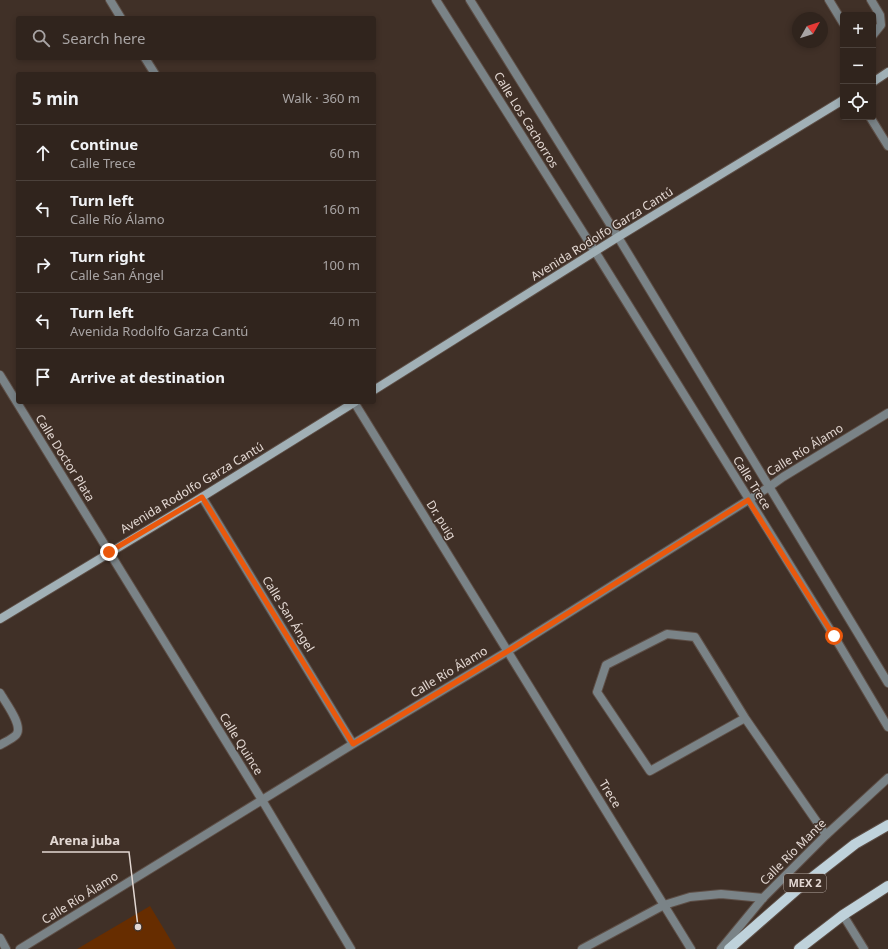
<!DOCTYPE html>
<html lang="en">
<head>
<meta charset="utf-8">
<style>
	:root { --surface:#30241d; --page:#3c302a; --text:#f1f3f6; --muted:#a8a4a4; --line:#4b413b }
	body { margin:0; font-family:"Noto Sans",sans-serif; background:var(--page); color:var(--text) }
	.controls { position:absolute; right:12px; top:12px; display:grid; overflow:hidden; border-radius:4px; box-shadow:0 2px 6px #0003 }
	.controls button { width:36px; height:36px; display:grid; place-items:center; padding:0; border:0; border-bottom:1px solid var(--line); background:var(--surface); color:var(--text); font:20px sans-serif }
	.compass { position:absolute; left:792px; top:12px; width:36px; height:36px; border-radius:50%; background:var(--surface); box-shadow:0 2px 6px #0003; rotate:51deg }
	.stop { position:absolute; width:12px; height:12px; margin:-9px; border:3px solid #ea580c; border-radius:50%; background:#fff }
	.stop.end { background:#ea580c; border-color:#fff; box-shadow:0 1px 4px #0008 }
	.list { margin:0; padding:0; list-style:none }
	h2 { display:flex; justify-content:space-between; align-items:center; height:52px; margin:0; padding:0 16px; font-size:17px }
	h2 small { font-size:13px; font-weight:400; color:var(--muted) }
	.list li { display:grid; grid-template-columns:26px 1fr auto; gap:12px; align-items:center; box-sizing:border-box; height:56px; padding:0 16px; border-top:1px solid var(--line) }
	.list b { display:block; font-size:15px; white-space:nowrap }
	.list p { margin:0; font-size:13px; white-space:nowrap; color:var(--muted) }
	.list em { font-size:13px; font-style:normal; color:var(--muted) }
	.icon { flex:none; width:22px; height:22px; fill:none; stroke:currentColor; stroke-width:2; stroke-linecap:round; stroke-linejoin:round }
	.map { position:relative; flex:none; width:888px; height:949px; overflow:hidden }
	.search { position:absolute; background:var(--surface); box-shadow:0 2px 6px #0003; left:16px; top:16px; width:360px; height:44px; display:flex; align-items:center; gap:10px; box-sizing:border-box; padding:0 14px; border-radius:4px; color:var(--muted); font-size:15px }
	.panel { position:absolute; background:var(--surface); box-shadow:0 2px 6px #0003; left:16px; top:72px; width:360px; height:332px; border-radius:4px }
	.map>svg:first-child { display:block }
	.green { fill:#672d00 }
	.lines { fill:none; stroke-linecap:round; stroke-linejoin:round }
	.service-casing { stroke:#5d4e46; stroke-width:10 }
	.minor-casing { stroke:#5d4e46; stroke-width:10 }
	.tertiary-casing { stroke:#5d4e46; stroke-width:10 }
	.secondary-casing { stroke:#5d4e46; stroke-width:10 }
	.primary-casing { stroke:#5d4e46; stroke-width:12 }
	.service { stroke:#7a8387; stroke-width:8 }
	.minor { stroke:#7a8387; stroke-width:8 }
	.tertiary { stroke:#7a8387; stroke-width:8 }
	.secondary { stroke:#a1b0b6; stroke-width:8 }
	.primary { stroke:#bfd2db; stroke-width:10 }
	.route { stroke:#ea580c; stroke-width:5 }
	.labels { text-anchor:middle; stroke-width:3; stroke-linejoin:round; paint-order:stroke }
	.shield { fill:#403027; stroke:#b2a69f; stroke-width:1 }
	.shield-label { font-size:11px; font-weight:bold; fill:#e3d8d3 }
	.street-label { font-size:12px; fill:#e3d8d3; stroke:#403027 }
	.leader { fill:none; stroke:#e3d8d3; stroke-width:1.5 }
	.callout-dot { fill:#e3d8d3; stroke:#403027; stroke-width:1.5 }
	.callout-label { font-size:13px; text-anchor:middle; font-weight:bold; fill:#e3d8d3; stroke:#403027; stroke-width:3; stroke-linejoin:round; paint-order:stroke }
</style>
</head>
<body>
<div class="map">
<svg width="888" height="949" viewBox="0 0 888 949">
	<rect width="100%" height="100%" fill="#403027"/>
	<path class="green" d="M150,906L176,949H77Z"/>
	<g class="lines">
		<defs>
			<path id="service" d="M0,693C5,702 24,726 16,735C12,739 5,742 0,745
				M745,718L650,771L597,692L606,665L667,634L695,637L745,718L826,835
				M664,905L690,897L721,894L763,898"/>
			<path id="minor" d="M110,0L121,18
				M436,0L596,253
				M470,0L618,237
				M829,0L843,23
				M871,0L880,15L881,25L873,35
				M145,58L155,74
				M870,117L888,146
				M0,375L262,800L351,949
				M354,402L691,949
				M202,497L353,744
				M843,915L864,949
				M0,938L6,949
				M20,949L353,744L508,651L769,487L783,477L888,413
				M582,949L664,905"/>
			<path id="tertiary" d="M618,237L888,683
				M596,253L834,636L888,727
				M721,949L763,898L826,835L888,778"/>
			<path id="secondary" d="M873,82L888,72
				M374,390L618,237L843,100
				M0,619L202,497L355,402"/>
			<path id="primary" d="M729,949L800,887L855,844L888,825
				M799,949L843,915L888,886"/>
		</defs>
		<use href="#service" class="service-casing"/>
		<use href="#minor" class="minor-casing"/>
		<use href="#tertiary" class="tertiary-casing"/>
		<use href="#secondary" class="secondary-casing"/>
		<use href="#primary" class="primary-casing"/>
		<use href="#service" class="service"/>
		<use href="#minor" class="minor"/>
		<use href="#tertiary" class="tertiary"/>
		<use href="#secondary" class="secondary"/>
		<use href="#primary" class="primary"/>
	</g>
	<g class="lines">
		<path class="route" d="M109,552L202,497L353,744L508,651L748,500L834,636"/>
	</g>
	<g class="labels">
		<rect class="shield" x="784" y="874" width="42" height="18" rx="3"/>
		<g class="shield-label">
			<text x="805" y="887">MEX 2</text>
		</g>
		<g class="street-label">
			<text transform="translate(526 120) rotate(58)" y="4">Calle Los Cachorros</text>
			<text transform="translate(602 234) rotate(-32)" y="4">Avenida Rodolfo Garza Cantú</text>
			<text transform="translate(805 450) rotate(-32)" y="4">Calle Río Álamo</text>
			<text transform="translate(65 458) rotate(58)" y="4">Calle Doctor Plata</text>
			<text transform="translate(752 483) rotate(58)" y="4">Calle Trece</text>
			<text transform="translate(192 488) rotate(-31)" y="4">Avenida Rodolfo Garza Cantú</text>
			<text transform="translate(441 520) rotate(58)" y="4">Dr. puig</text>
			<text transform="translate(288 614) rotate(58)" y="4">Calle San Ángel</text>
			<text transform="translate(449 672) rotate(-31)" y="4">Calle Río Álamo</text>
			<text transform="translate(241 744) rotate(58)" y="4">Calle Quince</text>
			<text transform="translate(610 794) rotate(58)" y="4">Trece</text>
			<text transform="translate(793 852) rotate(-45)" y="4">Calle Río Mante</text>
			<text transform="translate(80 898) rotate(-32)" y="4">Calle Río Álamo</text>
		</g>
	</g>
	<path class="leader" d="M138 927L129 852H42"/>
	<circle class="callout-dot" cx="138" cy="927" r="4"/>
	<g class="callout-label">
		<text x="85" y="845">Arena juba</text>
	</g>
</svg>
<div class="controls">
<button>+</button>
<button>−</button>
<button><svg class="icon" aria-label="locate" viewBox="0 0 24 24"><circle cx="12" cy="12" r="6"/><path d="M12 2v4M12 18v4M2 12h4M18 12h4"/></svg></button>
</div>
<svg class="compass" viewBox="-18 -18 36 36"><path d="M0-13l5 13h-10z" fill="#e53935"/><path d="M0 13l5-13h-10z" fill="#a8a4a4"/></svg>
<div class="stop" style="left:834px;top:636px"></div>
<div class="stop end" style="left:109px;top:552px"></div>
<div class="search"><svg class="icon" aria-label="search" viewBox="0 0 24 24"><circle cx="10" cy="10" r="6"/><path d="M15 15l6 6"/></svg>Search here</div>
<section class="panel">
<h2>5 min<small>Walk · 360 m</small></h2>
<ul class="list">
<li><svg class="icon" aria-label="ahead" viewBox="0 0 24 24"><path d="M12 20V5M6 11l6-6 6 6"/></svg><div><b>Continue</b><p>Calle Trece</p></div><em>60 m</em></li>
<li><svg class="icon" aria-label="left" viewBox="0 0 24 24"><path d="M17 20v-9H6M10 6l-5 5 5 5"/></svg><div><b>Turn left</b><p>Calle Río Álamo</p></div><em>160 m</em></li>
<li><svg class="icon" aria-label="right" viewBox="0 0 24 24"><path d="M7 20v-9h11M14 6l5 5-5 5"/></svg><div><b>Turn right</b><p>Calle San Ángel</p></div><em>100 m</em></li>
<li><svg class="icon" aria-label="left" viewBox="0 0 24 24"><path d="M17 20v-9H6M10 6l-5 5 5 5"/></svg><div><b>Turn left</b><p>Avenida Rodolfo Garza Cantú</p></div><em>40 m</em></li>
<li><svg class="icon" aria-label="arrive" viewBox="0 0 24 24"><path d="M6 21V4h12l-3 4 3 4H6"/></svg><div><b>Arrive at destination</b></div></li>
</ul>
</section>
</div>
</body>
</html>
